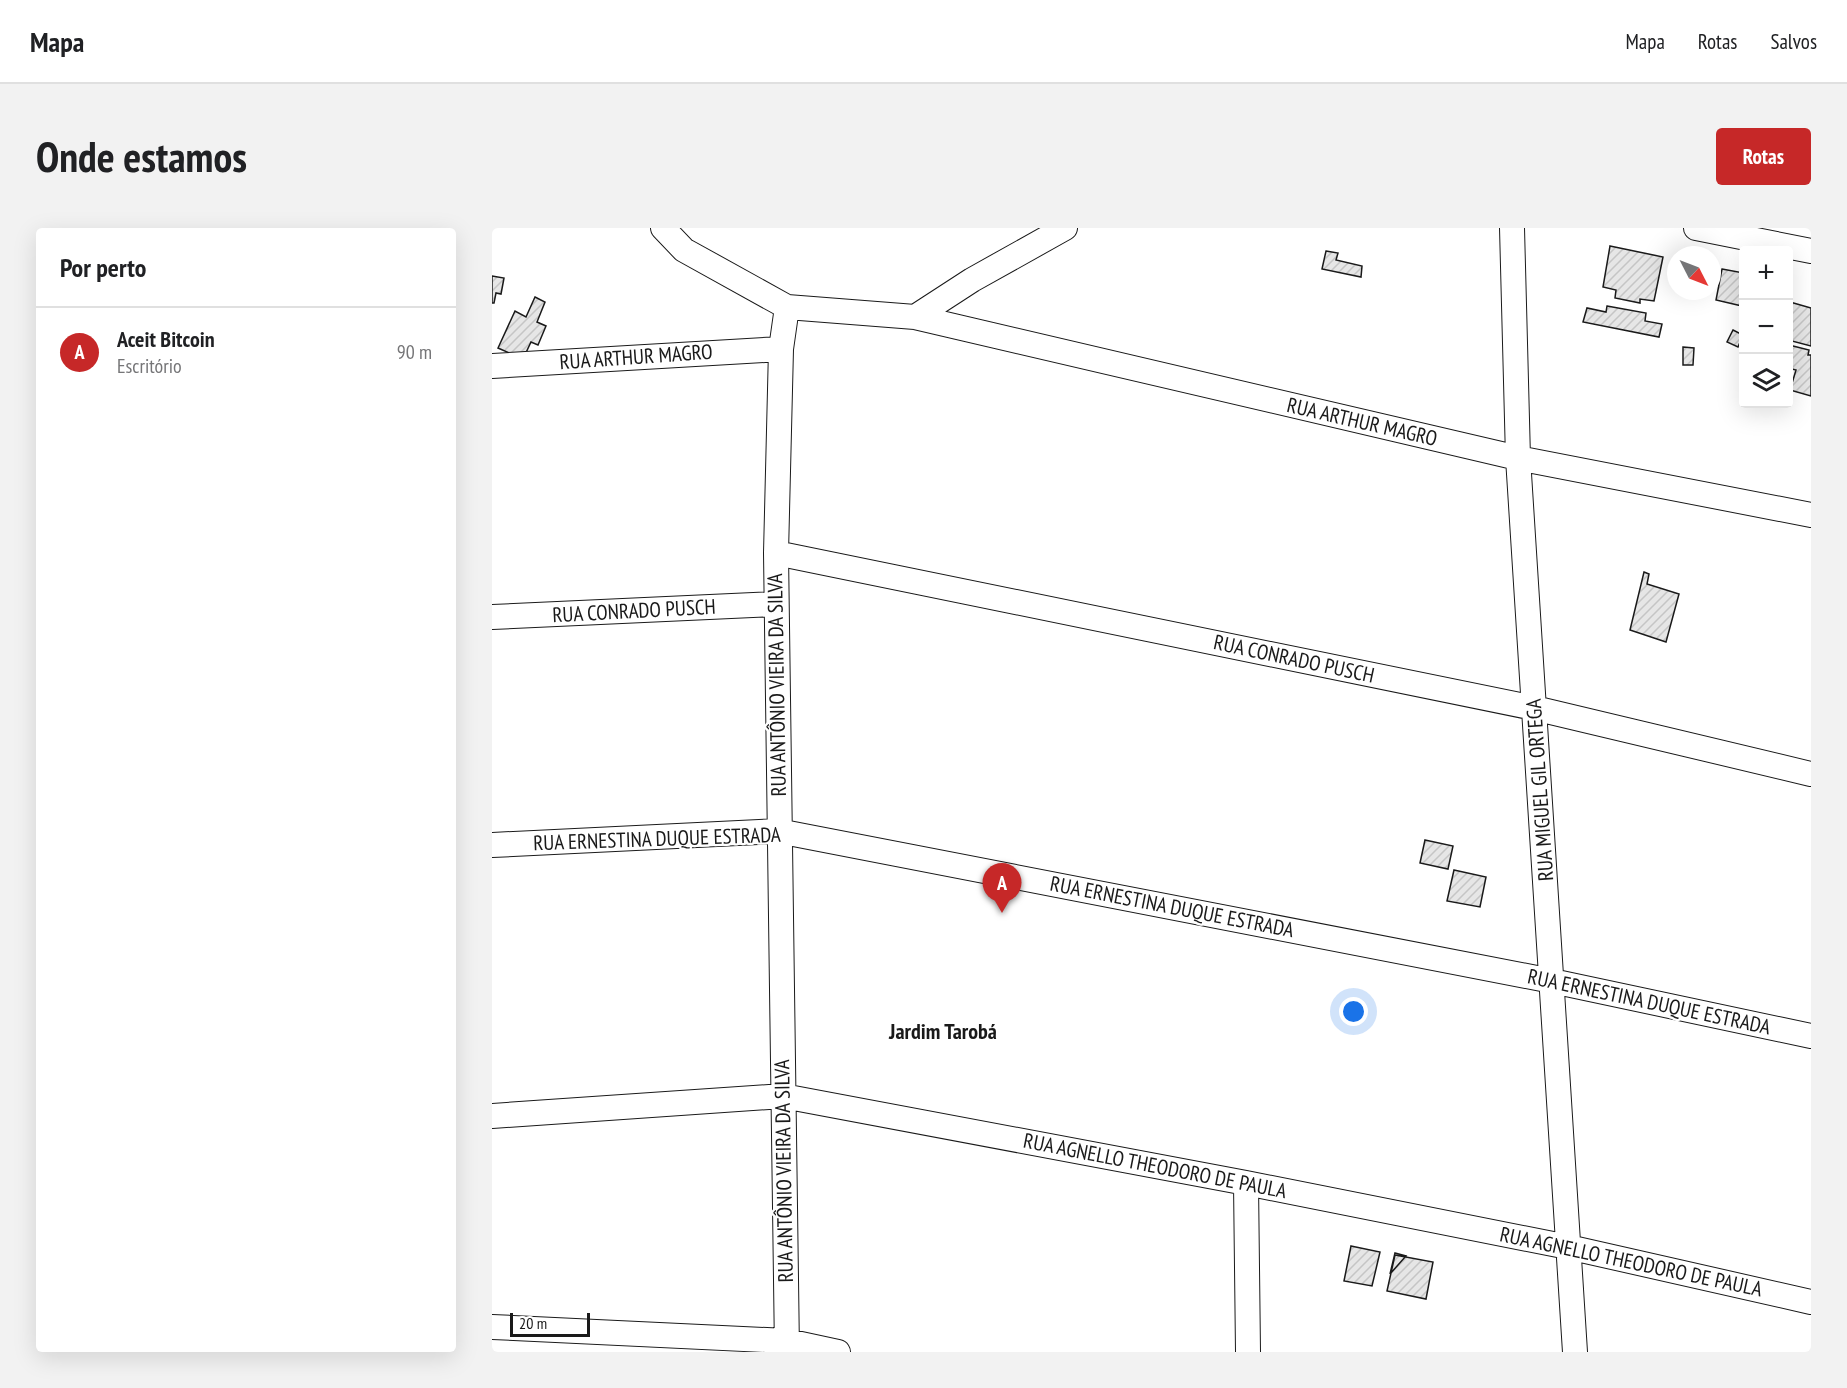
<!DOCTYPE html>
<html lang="pt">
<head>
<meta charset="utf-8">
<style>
	:root { --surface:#fff; --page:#f2f2f2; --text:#202124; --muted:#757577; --line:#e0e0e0; --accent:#c62828 }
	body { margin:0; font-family:"PT Sans Narrow",sans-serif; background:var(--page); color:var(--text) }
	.controls { position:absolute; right:18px; top:18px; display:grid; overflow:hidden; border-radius:6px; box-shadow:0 6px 24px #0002 }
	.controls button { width:54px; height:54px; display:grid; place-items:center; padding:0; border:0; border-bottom:2px solid var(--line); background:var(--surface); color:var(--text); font:30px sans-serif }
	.compass { position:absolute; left:1175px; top:18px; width:54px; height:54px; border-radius:50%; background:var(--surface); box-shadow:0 6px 24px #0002; rotate:132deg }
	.scale { position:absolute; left:18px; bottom:15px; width:80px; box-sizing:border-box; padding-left:6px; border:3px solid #1a1a1a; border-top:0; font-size:16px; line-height:21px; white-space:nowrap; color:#1a1a1a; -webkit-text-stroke:4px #fff; paint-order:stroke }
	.you { position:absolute; left:862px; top:784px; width:21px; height:21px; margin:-15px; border:4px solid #fff; border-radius:50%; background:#1a73e8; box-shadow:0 0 0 9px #1a73e833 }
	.badge { display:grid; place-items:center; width:39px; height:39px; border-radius:50%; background:var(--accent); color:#fff; font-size:20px; font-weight:700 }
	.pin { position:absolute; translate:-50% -50px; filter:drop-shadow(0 2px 3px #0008) }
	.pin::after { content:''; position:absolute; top:32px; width:21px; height:18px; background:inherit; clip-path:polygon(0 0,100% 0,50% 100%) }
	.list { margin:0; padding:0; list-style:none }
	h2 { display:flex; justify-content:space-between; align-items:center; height:78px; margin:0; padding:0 24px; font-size:26px }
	h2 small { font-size:20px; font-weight:400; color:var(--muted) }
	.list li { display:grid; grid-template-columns:39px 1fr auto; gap:18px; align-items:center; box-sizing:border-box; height:90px; padding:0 24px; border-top:2px solid var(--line) }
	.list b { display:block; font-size:22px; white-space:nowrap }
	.list p { margin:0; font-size:20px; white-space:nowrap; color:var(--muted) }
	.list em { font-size:20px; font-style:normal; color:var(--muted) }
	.icon { flex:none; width:33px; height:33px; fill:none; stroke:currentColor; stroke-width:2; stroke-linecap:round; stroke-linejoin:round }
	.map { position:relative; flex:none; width:1319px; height:1124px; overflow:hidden; border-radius:6px }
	header { display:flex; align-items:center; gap:36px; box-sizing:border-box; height:84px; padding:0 30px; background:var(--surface); border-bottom:2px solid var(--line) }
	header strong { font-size:28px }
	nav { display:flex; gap:33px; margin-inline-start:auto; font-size:21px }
	.intro { display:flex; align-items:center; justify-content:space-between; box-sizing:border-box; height:144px; padding:0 36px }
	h1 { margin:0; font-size:42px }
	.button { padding:15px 27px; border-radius:6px; background:var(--accent); color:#fff; font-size:21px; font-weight:700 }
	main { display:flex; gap:36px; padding:0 36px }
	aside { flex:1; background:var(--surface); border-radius:6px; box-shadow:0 6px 24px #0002 }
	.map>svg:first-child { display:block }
	.building { fill:url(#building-hatch); stroke:#1a1a1a; stroke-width:1.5 }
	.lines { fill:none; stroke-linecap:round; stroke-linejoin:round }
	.street-casing { stroke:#1a1a1a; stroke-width:26 }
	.street { stroke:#fff; stroke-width:24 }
	.labels { text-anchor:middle; stroke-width:4.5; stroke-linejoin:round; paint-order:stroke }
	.street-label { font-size:21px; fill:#1a1a1a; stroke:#fff }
	.neighbourhood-label { font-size:22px; font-weight:bold; fill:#1a1a1a; stroke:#fff }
</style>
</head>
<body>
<header>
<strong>Mapa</strong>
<nav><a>Mapa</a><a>Rotas</a><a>Salvos</a></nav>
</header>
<div class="intro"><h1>Onde estamos</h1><a class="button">Rotas</a></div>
<main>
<aside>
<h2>Por perto<small></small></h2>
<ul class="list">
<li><span class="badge">A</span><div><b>Aceit Bitcoin</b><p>Escritório</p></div><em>90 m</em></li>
</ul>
</aside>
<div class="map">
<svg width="1319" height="1124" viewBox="0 0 1319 1124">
	<defs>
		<pattern id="building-hatch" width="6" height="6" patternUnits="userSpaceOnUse" patternTransform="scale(1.5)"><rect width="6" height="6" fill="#e6e6e6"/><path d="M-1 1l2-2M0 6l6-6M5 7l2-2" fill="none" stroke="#c5c5c5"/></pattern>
	</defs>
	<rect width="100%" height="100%" fill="#fff"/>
	<path class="building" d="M1118,18L1171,29L1162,73L1148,71V75L1123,70L1124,62L1111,59Z
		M834,23L846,25L844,32L870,38L869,49L830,41Z
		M1230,41L1252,45L1250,78L1224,72Z
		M0,48L12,50L9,66L4,65L2,75H0Z
		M43,69L53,74L45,94L54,98L46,117L39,114L31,131L6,120L23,83L34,89Z
		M1298,74L1319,80V118L1296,112Z
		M1115,78L1154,85L1153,93L1170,96L1167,109L1091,94L1095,80L1114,84Z
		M1241,102L1251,107L1246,119L1235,114Z
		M1297,117L1317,122L1316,127H1319V168L1298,162L1304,142L1296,140Z
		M1191,119L1202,120L1201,137H1191Z
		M1152,344L1157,346L1155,356L1187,366L1174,414L1138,402Z
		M933,612L961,618L956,641L928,635Z
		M962,642L994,649L988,679L955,673Z
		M859,1018L888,1024L880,1058L852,1053Z
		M903,1025L914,1028L898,1046Z
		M903,1027L941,1034L934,1071L895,1063Z"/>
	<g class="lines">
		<defs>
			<path id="street" d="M171,0L192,22L295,79L423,89L1026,230L1319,287
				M1020,0L1026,230L1083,1124
				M1204,0L1319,23
				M295,79L289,121L284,325L295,1124
				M423,89L480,52L573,0
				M0,138L289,121
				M284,325L1042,480L1319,546
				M0,389L284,376
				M0,617L286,603L1060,753L1319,808
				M0,888L291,868L754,955L1076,1019L1319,1074
				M754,955L756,1124
				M0,1099L295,1113L346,1124"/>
		</defs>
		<use href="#street" class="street-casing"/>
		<use href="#street" class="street"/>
	</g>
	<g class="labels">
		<g class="street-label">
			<text transform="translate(144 129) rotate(-4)" y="7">RUA ARTHUR MAGRO</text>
			<text transform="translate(870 194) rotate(13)" y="7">RUA ARTHUR MAGRO</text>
			<text transform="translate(142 383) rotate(-3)" y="7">RUA CONRADO PUSCH</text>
			<text transform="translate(802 431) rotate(12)" y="7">RUA CONRADO PUSCH</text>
			<text transform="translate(285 457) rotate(-91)" y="7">RUA ANTÔNIO VIEIRA DA SILVA</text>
			<text transform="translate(1048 562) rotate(-94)" y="7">RUA MIGUEL GIL ORTEGA</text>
			<text transform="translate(165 611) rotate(-2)" y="7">RUA ERNESTINA DUQUE ESTRADA</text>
			<text transform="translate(680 679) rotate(11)" y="7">RUA ERNESTINA DUQUE ESTRADA</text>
			<text transform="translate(1157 774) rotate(12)" y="7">RUA ERNESTINA DUQUE ESTRADA</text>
			<text transform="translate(663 938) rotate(11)" y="7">RUA AGNELLO THEODORO DE PAULA</text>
			<text transform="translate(292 943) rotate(-91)" y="7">RUA ANTÔNIO VIEIRA DA SILVA</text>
			<text transform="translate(1139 1034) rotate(12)" y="7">RUA AGNELLO THEODORO DE PAULA</text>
		</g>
		<g class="neighbourhood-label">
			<text x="451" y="811">Jardim Tarobá</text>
		</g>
	</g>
</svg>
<div class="controls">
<button>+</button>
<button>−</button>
<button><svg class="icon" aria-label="layers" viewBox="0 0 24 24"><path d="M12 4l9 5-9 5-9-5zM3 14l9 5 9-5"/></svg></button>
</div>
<svg class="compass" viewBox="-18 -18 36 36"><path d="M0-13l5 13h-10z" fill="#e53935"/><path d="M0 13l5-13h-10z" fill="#757577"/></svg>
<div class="scale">20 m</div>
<div class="you"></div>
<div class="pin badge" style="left:510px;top:685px">A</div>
</div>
</main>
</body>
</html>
